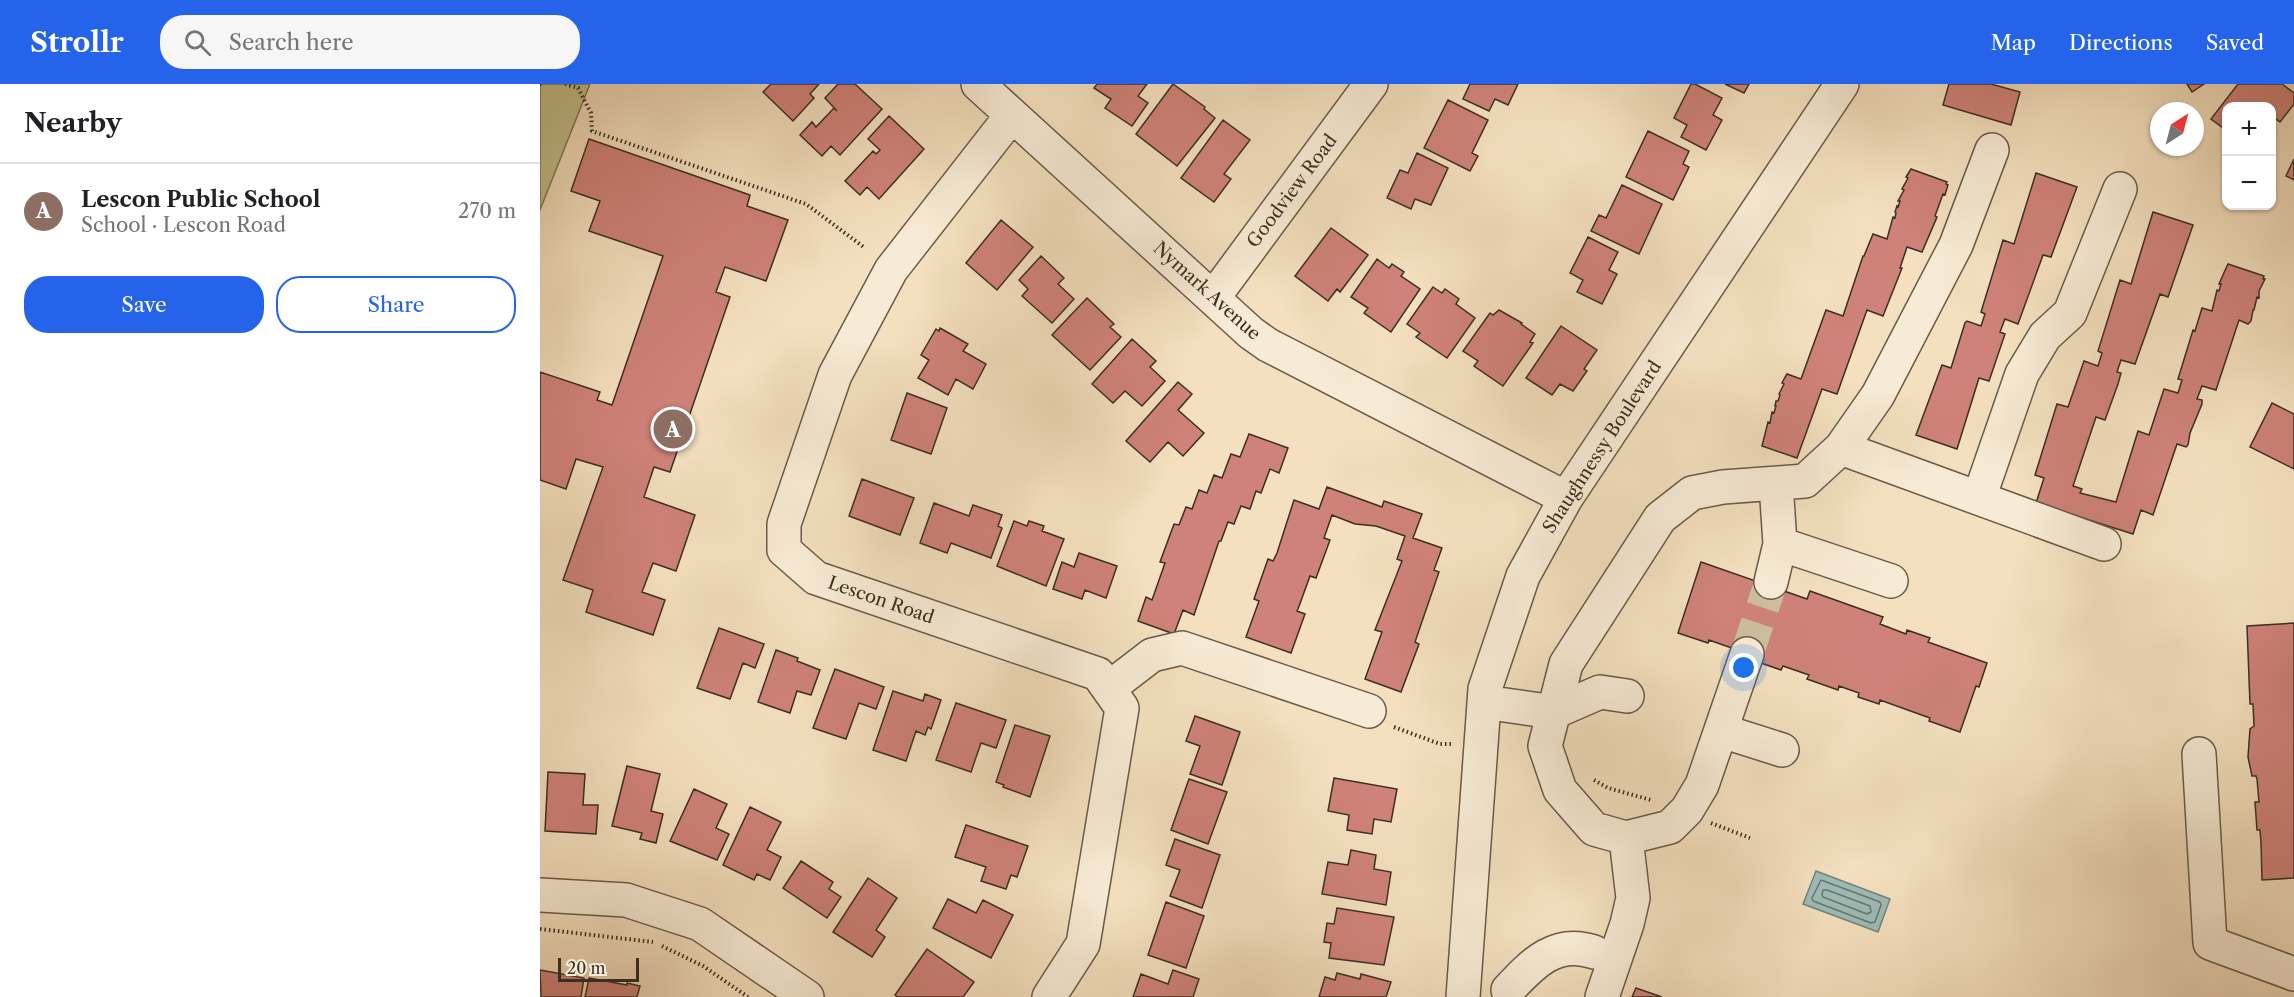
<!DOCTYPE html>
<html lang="en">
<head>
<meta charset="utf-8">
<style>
	:root { --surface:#fff; --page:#f6f6f6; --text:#202124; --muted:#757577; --line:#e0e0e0; --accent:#2563eb }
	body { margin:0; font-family:"Libre Caslon Text",serif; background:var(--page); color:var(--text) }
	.controls { position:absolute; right:18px; top:18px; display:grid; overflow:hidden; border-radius:12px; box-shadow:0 2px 4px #0004 }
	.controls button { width:54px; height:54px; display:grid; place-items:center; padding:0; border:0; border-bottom:2px solid var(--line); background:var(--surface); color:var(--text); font:30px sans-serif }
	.compass { position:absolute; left:1610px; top:18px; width:54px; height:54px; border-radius:50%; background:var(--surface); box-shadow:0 2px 4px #0004; rotate:36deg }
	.scale { position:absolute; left:18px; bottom:15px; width:81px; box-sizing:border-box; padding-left:6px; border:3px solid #3b2f23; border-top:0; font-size:16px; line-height:21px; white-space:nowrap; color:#3b2f23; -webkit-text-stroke:4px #f8ebd5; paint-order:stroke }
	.you { position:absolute; left:1204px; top:584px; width:21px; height:21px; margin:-15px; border:4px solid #fff; border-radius:50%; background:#1a73e8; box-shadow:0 0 0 9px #1a73e833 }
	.badge { display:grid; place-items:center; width:39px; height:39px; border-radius:50%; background:var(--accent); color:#fff; font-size:20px; font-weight:700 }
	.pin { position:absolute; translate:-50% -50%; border:3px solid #fff; box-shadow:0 2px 6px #0006 }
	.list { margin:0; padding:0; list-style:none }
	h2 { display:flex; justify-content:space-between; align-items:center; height:78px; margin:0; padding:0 24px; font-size:26px }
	h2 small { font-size:20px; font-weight:400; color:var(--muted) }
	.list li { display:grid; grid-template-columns:39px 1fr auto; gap:18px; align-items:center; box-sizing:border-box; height:96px; padding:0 24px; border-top:2px solid var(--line) }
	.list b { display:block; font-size:22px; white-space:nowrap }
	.list p { margin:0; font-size:20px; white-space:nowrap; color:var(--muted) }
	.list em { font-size:20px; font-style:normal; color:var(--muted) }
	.actions { display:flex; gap:12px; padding:18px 24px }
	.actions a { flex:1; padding:14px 0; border:2px solid var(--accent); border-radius:24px; text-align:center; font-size:21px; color:var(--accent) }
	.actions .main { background:var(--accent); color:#fff }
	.icon { flex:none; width:33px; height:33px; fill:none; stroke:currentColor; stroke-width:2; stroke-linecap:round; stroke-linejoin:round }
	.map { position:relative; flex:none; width:1754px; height:913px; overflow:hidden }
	header { display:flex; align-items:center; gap:36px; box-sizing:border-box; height:84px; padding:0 30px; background:var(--accent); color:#fff }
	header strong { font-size:28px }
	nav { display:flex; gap:33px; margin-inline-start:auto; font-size:21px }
	.search { width:420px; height:54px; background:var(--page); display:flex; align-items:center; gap:15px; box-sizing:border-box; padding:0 21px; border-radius:24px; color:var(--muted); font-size:22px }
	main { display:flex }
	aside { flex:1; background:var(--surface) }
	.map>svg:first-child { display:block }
	.green { fill:#c3c08c; stroke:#7f7858; stroke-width:1.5 }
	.water { fill:#9cbcb7; stroke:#75847c; stroke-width:1.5 }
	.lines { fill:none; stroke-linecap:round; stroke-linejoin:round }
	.shore { stroke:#6c766d; stroke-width:1.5 }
	.building { fill:#cf8279; stroke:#3b2f23; stroke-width:1.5 }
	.minor-tunnel { stroke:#cfbda0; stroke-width:33; stroke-dasharray:33 16; stroke-linecap:butt }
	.minor-casing { stroke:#695b4a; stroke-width:36 }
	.path { stroke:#3b2f23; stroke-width:4; stroke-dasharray:1.5 3; stroke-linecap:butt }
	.minor { stroke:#f8ebd5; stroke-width:33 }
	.labels { text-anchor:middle; stroke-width:5; stroke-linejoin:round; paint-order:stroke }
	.street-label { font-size:18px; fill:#3b2f23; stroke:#f8ebd5 }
</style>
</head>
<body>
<header>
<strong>Strollr</strong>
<div class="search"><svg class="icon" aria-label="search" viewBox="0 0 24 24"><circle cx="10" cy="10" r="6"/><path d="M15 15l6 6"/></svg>Search here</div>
<nav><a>Map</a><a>Directions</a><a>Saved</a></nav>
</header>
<main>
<aside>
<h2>Nearby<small></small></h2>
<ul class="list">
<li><span class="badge" style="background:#8d6e63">A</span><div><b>Lescon Public School</b><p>School · Lescon Road</p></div><em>270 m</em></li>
</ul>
<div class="actions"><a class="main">Save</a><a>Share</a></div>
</aside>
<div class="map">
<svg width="1754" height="913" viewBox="0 0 1754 913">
	<rect width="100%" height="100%" fill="#f4e0bf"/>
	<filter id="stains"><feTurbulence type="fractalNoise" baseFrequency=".00333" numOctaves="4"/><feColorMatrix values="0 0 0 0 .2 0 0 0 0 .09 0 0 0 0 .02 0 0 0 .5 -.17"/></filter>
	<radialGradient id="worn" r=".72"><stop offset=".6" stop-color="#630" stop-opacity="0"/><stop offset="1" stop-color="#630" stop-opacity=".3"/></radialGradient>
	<path class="green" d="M0,0H50L0,126Z"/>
	<path class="water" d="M1276,787L1350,815L1338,848L1263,820Z"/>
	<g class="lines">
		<path class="shore" d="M1281,796L1340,818L1341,821L1335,838L1331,839L1273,817L1272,814Z
			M1283,806H1287L1330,822L1331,828L1327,830L1283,813L1282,811Z"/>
	</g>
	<path class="building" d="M231,0H279L270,10L274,14L253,37L223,8Z
		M298,0H315L342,25L300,71L291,62L282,72L260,51L272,38L276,43L294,24L297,27L285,14Z
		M557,0H607L598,12L608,19L592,42L565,24L571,15L554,4Z
		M633,0L665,23L664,25L675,34L637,82L596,50Z
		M930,0H978L968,21L955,15L949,27L923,15Z
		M1151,0H1155L1182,14L1173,31L1182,36L1166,66L1141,53L1147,41L1134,34Z
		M1185,0H1209L1204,9Z
		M1409,0H1451L1480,8L1471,41L1403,21Z
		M1647,0H1664L1652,8Z
		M1698,0H1742L1754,9V20L1740,38L1732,32V22H1686V46L1671,35Z
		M908,16L948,36L932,69L938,72L930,87L884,64Z
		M349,32L384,65L339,115L327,103L320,111L305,97L333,67L336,70L340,66L328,55Z
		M683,36L710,56L684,90L691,95L674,118L641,94Z
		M1108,47L1149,67L1143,80L1149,83L1133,116L1086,93Z
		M49,55L210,111L207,122L248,136L226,197L185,183L176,208L190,213L130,388L114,383L104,413L155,431L136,487L113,479L102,508L125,516L113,551L46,528L53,506L23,496L63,383L36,375L26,405L0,396V288L60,308L57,316L72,321L123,172L49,147L60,117L31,107Z
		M877,69L908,84L891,121L875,115L871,125L847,114L860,86L868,89Z
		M1754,75V96L1746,92Z
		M1371,85L1407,98L1406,100L1408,101L1405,111L1403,110L1395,132L1397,133L1382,168L1367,163L1360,184H1362L1343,232L1327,226L1297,310L1282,305L1257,374L1222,362L1228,338L1230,339L1232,328L1234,329L1236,322H1235L1236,317H1238L1240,311L1239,310L1244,300L1242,299L1244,295L1247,290L1261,295L1286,226L1303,232L1323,172H1324L1333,150L1347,155L1353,133L1355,134L1356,129L1355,128L1357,122L1358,123L1360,117H1358L1364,106L1362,105L1368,94L1366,93Z
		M1496,89L1537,103L1511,173L1503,171L1478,240L1465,235L1460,248L1465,250L1449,297L1439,294L1417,365L1376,351L1402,281L1411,284L1425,239L1427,237L1441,242L1445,230L1441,228L1463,156L1474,160Z
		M1082,101L1122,120L1099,170L1051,147L1059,131L1066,134Z
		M1613,128L1653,141L1628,213L1620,210L1595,280L1581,276L1577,288L1581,289L1578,300L1565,336L1556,333L1533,402L1542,405L1540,409L1576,418L1598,347L1609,351L1624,305L1638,309L1642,296L1638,295L1653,246L1655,247L1662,224L1672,227L1677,206L1679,207L1681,200H1679L1688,180L1724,192L1723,195H1725L1719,207V214L1717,213L1714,226H1713L1711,237L1708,240L1699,236L1676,306L1662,302L1657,315L1662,316V320L1650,349L1648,361L1646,363L1637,360L1613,431L1601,426L1593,450L1496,419L1504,394L1495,391L1517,320L1528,323L1544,277L1558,282L1562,269L1558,267L1580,196L1591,200Z
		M461,136L493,163L457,206L426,179Z
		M791,144L828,171L800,208L797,205L788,217L755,192Z
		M1048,153L1078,168L1069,186L1077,190L1062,220L1037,208L1043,196L1030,189Z
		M501,172L524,194L518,200L534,215L512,239L482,212L488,205L479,196Z
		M837,175L849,184L852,180L864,188L861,192L880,205L851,248L824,229L828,224L811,213Z
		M893,203L902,209L905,205L919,215L916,220L935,234L907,274L876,253L880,249L867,240Z
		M547,214L574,240L570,243L581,253L550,286L512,251Z
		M959,226L982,239L981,240L995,250L990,258L993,259L963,302L934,282L938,277L923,267L950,229L953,231Z
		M1021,242L1057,266L1044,285L1047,287L1033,307L1020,300L1012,311L986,294Z
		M400,244L428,260L423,267L446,280L433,305L416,295L408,311L378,294L389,276L381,271L396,245L399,247Z
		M592,255L616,277L610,283L625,297L602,322L585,307L573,319L552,300Z
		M638,298L652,310L638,326L664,349L643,372L628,358L610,378L586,357Z
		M367,309L407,324L391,370L351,356Z
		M1732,319L1754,330V385L1710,363Z
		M709,350L748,364L739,389L730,385L721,409L716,407L710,425L701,422L694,440L688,438L681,457H679L654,531L643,526L634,550L598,537L606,513L612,516L625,479L620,478L634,440L639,441L646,423L652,425L659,406L667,409L674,391L682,394L691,370L700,373Z
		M322,395L374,414L360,451L309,432Z
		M787,403L842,423L844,417L882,430L873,454L902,464L894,486L899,488L875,558L879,560L861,608L825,595L842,548L835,546L862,477L857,475L865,452L836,442L815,440L792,431L784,454L790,456L776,494L770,492L758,525L757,527L765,530L751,569L706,553L719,517L714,515L728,475L733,477L737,469L754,416L779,425Z
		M394,419L429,432L433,421L462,431L458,442L462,444L451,474L411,459L407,469L380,459Z
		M474,437L487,442L489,437L504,442L502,447L524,455L506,502L457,482Z
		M539,469L577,482L566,514L545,506L542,515L513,505L522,478L534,483Z
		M1161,478L1267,515L1270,507L1343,533L1340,540L1366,550L1367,546L1390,554L1388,558L1447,579L1439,603L1436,602L1420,648L1389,637L1390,634L1340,616L1339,620L1318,613L1319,609L1299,602L1298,606L1267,595L1269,591L1243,582L1241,586L1218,578L1220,574L1169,556L1168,559L1138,549Z
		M1754,539V794L1722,796L1721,759L1720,746H1717L1715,718H1719L1717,695L1716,692H1712L1708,673L1710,645L1714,642L1713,620H1710L1707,542Z
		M179,544L224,560L215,584L203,579L190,615L157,604Z
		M236,566L258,574L257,577L280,586L271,611L257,607L250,629L218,618Z
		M295,585L344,603L336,625L319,619L306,655L273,644Z
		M353,607L383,617L385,610L401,616L391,645L388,643L385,651L376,647L366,677L333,666Z
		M416,619L466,636L456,664L441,659L431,688L396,676Z
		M655,632L700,648L682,701L650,690L660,662L646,657Z
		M475,641L510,652L490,713L463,703L464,701L456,698Z
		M87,682L120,690L111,727L123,730L116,759L100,755L102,749L72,742Z
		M8,688L45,690L43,721H58L56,750L5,747Z
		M794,694L857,705L851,738L834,735L832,750L807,746L809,731L788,727Z
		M649,695L687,708L668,760L631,746Z
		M154,705L187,720L176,744L189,750L177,776L130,757Z
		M210,723L241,738L227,766L241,773L230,796L217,790L214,796L183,781Z
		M426,741L488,762L477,793L471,791L466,805L441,797L446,783L415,773Z
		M635,755L680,771L662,824L630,812L640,786L626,781Z
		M811,766L836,771L834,785L851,788L846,821L782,810L788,778L808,781Z
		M261,777L293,798L289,805L301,813L287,834L243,804Z
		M328,794L357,814L336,846L345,853L332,873L293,848Z
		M408,815L436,829L443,816L473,831L451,874L393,844Z
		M626,818L664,832L646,884L608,871Z
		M797,824L854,833L844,881L789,874L791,859L784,858L787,839L794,840Z
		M387,865L434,898L423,913H358L355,911Z
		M0,886L44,894L41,913H1Z
		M633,886L659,895L653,913H593L601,890L628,900Z
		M797,889L820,895L821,890L851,898L846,913H779L785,893L795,896Z
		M49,894L87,901V899L100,902L97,913H45Z
		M1096,904L1122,913H1092Z"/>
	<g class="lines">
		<path class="minor-tunnel" d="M1207,570L1231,498"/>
		<defs>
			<path id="minor" d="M438,0L711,249L728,261L1026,414
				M472,31L351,186L295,291L244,440V466L276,494L558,590L582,624L543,860L509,913
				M673,214L831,0
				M1301,364L1564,460
				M1439,414L1482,290L1505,252L1530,229L1580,105
				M1240,460L1351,497
				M1231,498L1240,460L1236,400
				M1207,570L1162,701L1147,726L1130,743L1086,754L1054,745L1020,706L1005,662L1026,580L1120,434L1152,409L1183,403L1265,397L1301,364L1338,311L1416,161L1452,66
				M569,604L612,571L642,564L829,627
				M944,618L1014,628L1060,608L1087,612
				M1182,647L1242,666
				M1659,670L1670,859L1754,890
				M0,811L86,816L160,840L267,913
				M968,906C993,879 1016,855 1054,868
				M923,913L945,605L983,492L1026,414L1302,0
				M1062,913L1087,840L1093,814L1086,754"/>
		</defs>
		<use href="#minor" class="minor-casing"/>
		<path class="path" d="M0,0H2
			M25,0L38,4L51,29L52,47L266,120L325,164
			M854,643L900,660H912
			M1054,696L1068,704L1111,716
			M1171,739L1210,754
			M0,845L113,858
			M122,862L163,882L208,913"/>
		<use href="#minor" class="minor"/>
	</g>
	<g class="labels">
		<g class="street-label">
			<text transform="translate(752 107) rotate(-53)" y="6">Goodview Road</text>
			<text transform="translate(667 207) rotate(42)" y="6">Nymark Avenue</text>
			<text transform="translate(1062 363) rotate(-57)" y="6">Shaughnessy Boulevard</text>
			<text transform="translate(341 516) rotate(19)" y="6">Lescon Road</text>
		</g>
	</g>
	<rect width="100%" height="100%" filter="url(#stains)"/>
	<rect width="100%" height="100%" fill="url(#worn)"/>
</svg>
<div class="controls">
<button>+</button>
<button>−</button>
</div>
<svg class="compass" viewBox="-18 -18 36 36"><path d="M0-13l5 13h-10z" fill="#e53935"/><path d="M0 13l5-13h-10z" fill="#757577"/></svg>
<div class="scale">20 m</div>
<div class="you"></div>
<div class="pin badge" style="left:133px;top:345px;background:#8d6e63">A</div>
</div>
</main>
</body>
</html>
